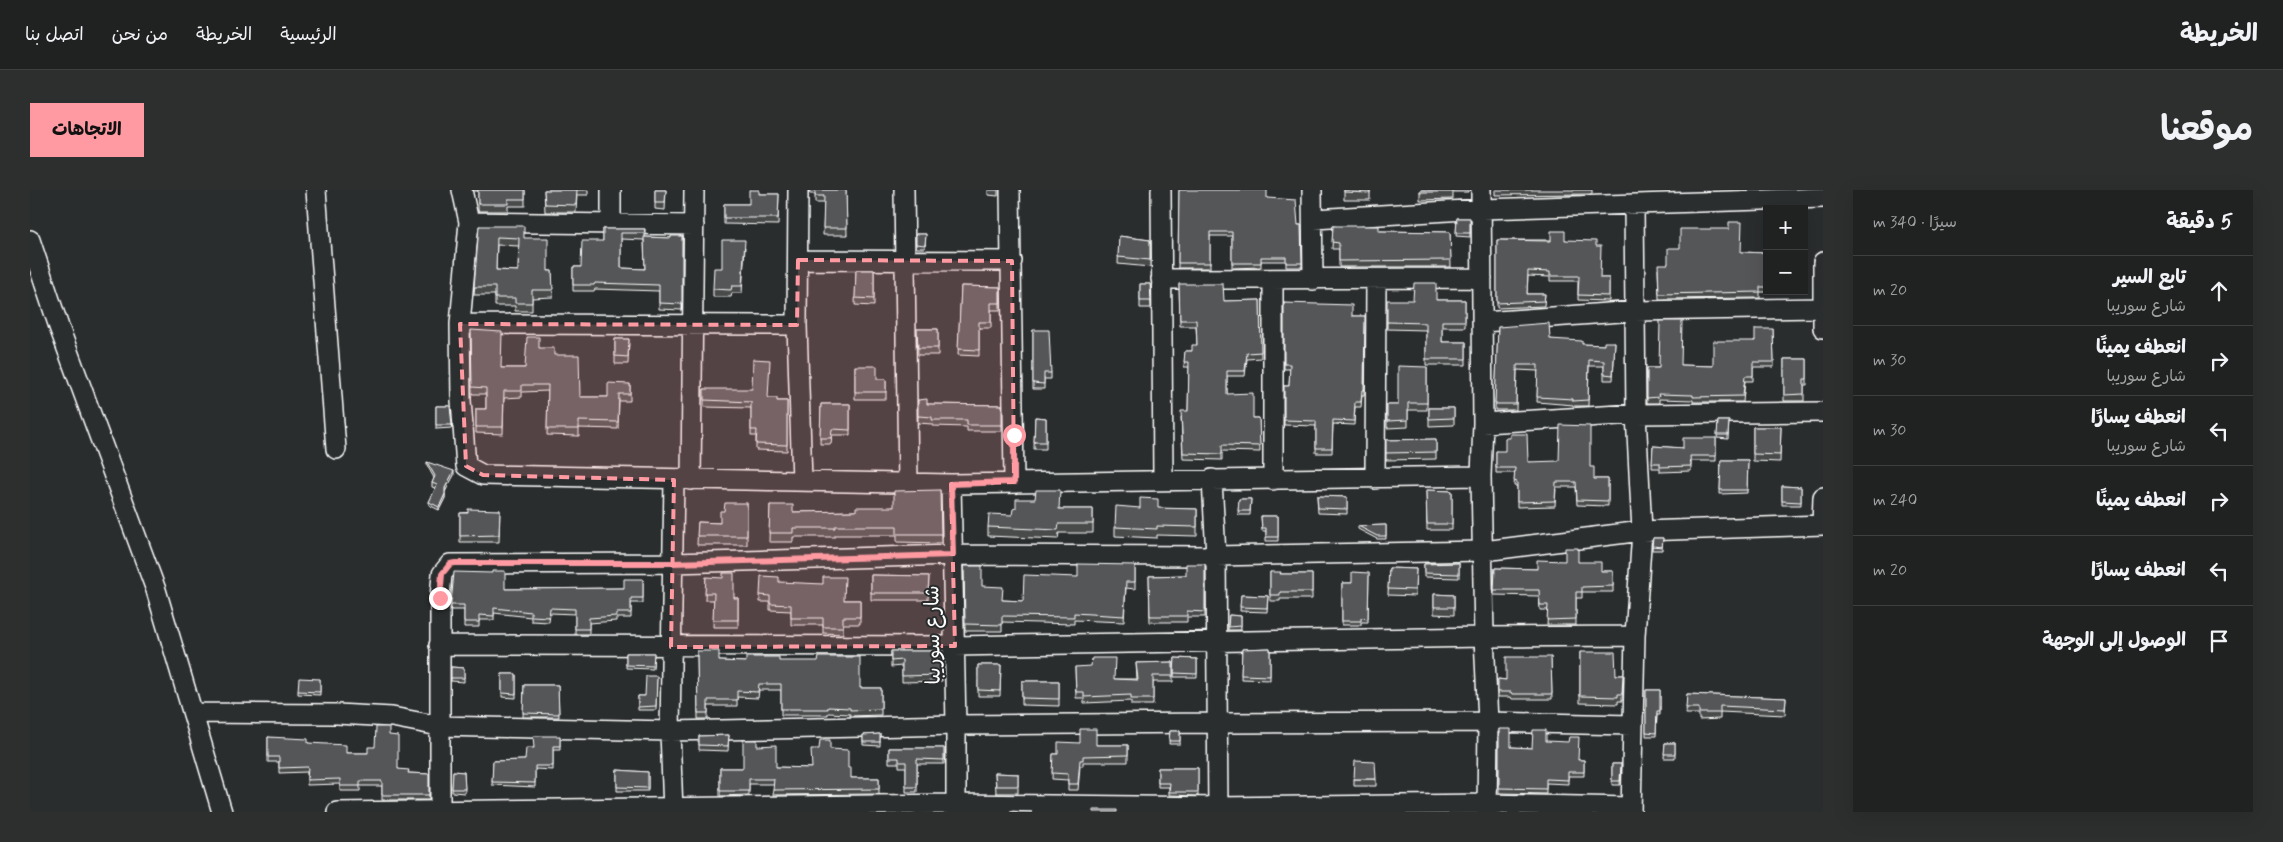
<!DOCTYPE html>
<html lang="ar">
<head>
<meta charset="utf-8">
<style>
	:root { --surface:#202222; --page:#2d2f2f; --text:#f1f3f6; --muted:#a2a4a5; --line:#3d3f40; --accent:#ff9aa2 }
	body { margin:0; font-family:Mynerve,"Playpen Sans Arabic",sans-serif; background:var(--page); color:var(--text); direction:rtl }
	.controls { position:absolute; right:15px; top:15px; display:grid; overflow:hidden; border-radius:0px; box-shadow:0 5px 20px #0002 }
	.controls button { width:45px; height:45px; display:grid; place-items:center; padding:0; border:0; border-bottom:1px solid var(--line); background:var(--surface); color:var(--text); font:25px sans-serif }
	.stop { position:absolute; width:15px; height:15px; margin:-11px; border:4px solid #ff9aa2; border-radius:50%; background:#fff }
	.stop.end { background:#ff9aa2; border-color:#fff; box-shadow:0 1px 5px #0008 }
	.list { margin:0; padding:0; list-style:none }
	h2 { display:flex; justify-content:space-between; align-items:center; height:65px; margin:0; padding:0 20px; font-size:21px }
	h2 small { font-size:16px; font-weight:400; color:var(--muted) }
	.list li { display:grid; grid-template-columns:32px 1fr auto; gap:15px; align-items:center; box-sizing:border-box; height:70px; padding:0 20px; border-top:1px solid var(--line) }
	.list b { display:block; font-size:19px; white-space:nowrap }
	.list p { margin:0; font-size:16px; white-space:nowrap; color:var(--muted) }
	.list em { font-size:16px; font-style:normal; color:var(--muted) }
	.icon { flex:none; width:28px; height:28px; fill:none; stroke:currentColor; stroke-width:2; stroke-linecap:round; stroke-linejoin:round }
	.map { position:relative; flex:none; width:1793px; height:622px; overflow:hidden; direction:ltr; border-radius:0px }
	header { display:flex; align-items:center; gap:30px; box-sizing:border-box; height:70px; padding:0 25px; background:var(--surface); border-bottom:1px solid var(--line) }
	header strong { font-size:24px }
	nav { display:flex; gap:28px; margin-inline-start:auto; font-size:18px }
	.intro { display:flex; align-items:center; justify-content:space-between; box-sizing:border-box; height:120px; padding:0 30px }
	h1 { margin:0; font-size:35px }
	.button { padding:12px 22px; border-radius:0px; background:var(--accent); color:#111; font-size:18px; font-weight:700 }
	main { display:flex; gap:30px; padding:0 30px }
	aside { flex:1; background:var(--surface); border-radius:0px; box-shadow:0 5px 20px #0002 }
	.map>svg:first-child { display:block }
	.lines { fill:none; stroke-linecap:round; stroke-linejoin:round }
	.minor-casing { stroke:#fff; stroke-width:22 }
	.minor { stroke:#2a2d2e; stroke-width:19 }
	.wall { fill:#494b4c; stroke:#fff; fill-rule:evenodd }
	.shaded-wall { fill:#3c3d3e; stroke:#fff }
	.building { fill:#555758; stroke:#fff; fill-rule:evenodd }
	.route { stroke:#ff9aa2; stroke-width:6 }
	.marked { fill:#ff9aa2; fill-opacity:0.2; stroke:#ff9aa2; stroke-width:4; stroke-dasharray:10 6; stroke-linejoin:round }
	.labels { text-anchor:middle; stroke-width:4; stroke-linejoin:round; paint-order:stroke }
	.street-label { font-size:20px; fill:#fff; stroke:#2a2d2e }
</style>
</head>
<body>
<header>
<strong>الخريطة</strong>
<nav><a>الرئيسية</a><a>الخريطة</a><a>من نحن</a><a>اتصل بنا</a></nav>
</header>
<div class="intro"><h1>موقعنا</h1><a class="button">الاتجاهات</a></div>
<main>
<aside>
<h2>5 دقيقة<small>سيرًا · 340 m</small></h2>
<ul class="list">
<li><svg class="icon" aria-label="ahead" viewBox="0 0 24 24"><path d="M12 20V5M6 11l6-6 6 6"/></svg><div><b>تابع السير</b><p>شارع سوريبا</p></div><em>20 m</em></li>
<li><svg class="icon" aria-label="right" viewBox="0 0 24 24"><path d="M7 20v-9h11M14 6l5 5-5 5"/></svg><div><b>انعطف يمينًا</b><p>شارع سوريبا</p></div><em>30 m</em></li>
<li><svg class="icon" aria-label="left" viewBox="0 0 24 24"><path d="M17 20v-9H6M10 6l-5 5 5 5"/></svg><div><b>انعطف يسارًا</b><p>شارع سوريبا</p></div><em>30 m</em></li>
<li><svg class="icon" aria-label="right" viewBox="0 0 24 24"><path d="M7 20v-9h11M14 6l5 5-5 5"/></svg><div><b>انعطف يمينًا</b></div><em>240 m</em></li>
<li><svg class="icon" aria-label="left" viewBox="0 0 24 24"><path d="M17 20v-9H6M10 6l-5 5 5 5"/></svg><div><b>انعطف يسارًا</b></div><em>20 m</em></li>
<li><svg class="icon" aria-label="arrive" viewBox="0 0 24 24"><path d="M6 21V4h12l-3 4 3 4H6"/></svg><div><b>الوصول إلى الوجهة</b></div></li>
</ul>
</aside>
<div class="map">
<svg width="1793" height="622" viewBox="0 0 1793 622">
	<rect width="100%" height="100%" fill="#2a2d2e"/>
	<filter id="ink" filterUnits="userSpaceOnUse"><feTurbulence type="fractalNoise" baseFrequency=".02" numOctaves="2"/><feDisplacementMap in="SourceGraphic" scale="10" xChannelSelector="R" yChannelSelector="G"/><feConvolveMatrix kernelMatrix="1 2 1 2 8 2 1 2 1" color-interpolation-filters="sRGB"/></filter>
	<g filter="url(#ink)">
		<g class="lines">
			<defs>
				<path id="minor" d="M286,0L306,259
					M432,0L439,32L430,134L431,210L436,276L453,285L921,294L1451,286
					M581,0V34
					M768,0L767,135L772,291
					M874,0L878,293
					M980,0L984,292
					M1131,0L1133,289
					M1282,0L1283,90
					M1451,0L1453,233L1451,286L1454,447L1458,532L1457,622
					M1284,29L1452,19L1793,8
					M439,32L664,35
					M0,50L29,137L126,400L192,622
					M768,70L982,71
					M1793,72V138
					M1131,89L1452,88
					M1243,89V290
					M1453,132L1605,121L1793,118
					M430,134L767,135
					M1453,233L1606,224L1793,222
					M1182,289L1186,366L1188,622
					M1345,289L1346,90
					M661,290L664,0
					M921,294L926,535V622
					M1792,335L1793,307
					M409,455L925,456L1454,447L1605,446
					M164,523L307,524L362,527L409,536L640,541L926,535L1188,533L1458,532L1602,535
					M307,622L926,614L1188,617L1457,614L1601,617
					M410,622V408L412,384L420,374L643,373L923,365L1186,366L1454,361L1612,341L1793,335
					M643,622L640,541L644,290
					M1601,622L1605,446L1612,341L1606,224L1604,16"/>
			</defs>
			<use href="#minor" class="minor-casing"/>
			<use href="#minor" class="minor"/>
		</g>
		<path class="wall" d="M443,0H495V16H478V21H448V1H444Z
			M514,0H558V5H547L546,22H515Z
			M625,0H636L635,20L625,19Z
			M779,0H816L817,45H793L794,13H785V4H780Z
			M958,0H968V6L958,5Z
			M1149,0L1237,8L1268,35H1271L1272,77H1256V71H1231V77L1202,78V46H1180V78H1148Z
			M1314,0H1340V10H1314Z
			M1390,0H1438V2H1423V9L1390,10Z
			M1465,0H1562V4L1465,5Z
			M729,4H749L748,35L694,34V14H719Z
			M1427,28H1440V47L1426,46Z
			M449,36L494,48L518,81H522L523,107L502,108V121H485V116H465V105H444ZM467,55L489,56L488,81L466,80Z
			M1303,36L1349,41L1420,42L1421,77H1309V59H1302Z
			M573,39H615V47L641,48L652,46V120L629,119V101L565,99L564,101H543V77H551L573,51ZM591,49L614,50L615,79L591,78Z
			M886,44H896L895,58H886Z
			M1089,46L1120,50V77L1088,74Z
			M1467,50H1535L1566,56L1570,88H1579V111L1548,110V91H1520V87L1498,86L1497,104H1515L1514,116L1467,118Z
			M715,57L712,103H702L701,107H683V99L692,78Z
			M1711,62L1737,63V102H1730V108L1629,109L1628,79L1638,74Z
			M826,80H844V116L825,115Z
			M1110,94H1120L1121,118H1110Z
			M1149,94L1194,111L1230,110L1231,168L1217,169L1215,186H1197V204L1223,228H1229L1230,262L1192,261V270L1153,269L1151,227L1158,221L1159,177H1154L1155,161H1162L1167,155L1166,136H1150Z
			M931,96L970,97V120H961V138H949V166L928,165Z
			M1406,110H1435V137H1412V152H1436V175H1396V140L1357,139V132Z
			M1254,113L1322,126H1335L1334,205H1332L1331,217H1325L1324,235L1303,234L1302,263H1286V236L1254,235V196H1259L1260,179H1254Z
			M1468,137L1520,149L1552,154L1574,155L1585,152L1583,190H1574V176H1559L1558,216H1543V215L1507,212L1508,181L1487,180L1486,220H1465Z
			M887,139H908V165H888Z
			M1743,139L1744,177H1723V191H1715L1713,212H1663V210L1629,209V213H1617V178H1629L1651,175L1683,176Z
			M441,140L471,178H495L509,158L524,165L550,207H578L600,194V211H589L588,239L549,238V246L517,245L518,201L492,202V207L474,208L473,244L446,243V219H456V204H442Z
			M1003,140L1021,183V189H1014V199H1003Z
			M585,149H599L598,174H585Z
			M1754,169H1777V195H1774V211H1754Z
			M825,176L847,189H856V209H825Z
			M1397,177V220H1378V237L1357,238V215H1368Z
			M674,199L739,208L747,211H757V261L726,260V246H721V218L674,217Z
			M888,210L897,214L972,215V241H937V237L902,236V234L888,233Z
			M791,214H820V245H802L801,254H790Z
			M406,216H420L422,238L406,239Z
			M1399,218H1424V235L1399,236Z
			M1005,227L1016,228V259H1004Z
			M1688,231H1699L1698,249L1687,248Z
			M1723,237H1751L1750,272L1723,271Z
			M1686,248V271H1661V281L1630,282V278H1622L1623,256L1653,258Z
			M1406,249V269L1356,270V250Z
			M1466,261L1498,272L1560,277L1564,289H1578V316L1547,315L1546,297H1526L1525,316L1487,317V296H1484L1485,283H1466Z
			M1691,270H1718L1717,303L1690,304Z
			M397,272L424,285L415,301V308L409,320L399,315V312L406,298L402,297V293L404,288L397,275Z
			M1752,296L1771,297V315H1752Z
			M910,300L911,353L867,352V345H805V347H763V352H739L740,315L763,322L826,321L864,317Z
			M1396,300L1422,301V340H1397Z
			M1287,306L1317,307V324L1288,323Z
			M1209,309H1221L1220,325H1208Z
			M717,313V355H667L668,332L690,333L694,321Z
			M1110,318L1167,319V346L1127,345V348L1085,346V337Z
			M1029,319H1063V343H1029L1028,349L958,346V337L982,325Z
			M470,320L469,352H430V323Z
			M1231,326H1248V351H1236V341H1232Z
			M1356,335V349H1347L1328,339V336Z
			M1623,348H1633L1632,360H1622Z
			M1548,372L1571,381H1583V402H1552V408H1546V435H1517L1518,420H1510L1509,406L1464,405L1465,378L1507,379Z
			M1429,373V388L1394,387V374Z
			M1175,374V427H1157V432H1120L1119,386L1156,385Z
			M1105,375V399L1096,398L1094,432L1044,430V434L972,432V441H935L934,376L952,396L972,410L993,411L1048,387Z
			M1359,378L1386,379L1385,406L1358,405Z
			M1240,382L1250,384H1282V409H1250V411H1240Z
			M1339,383L1338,432H1331V435H1312V393H1322Z
			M841,385L899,386L898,410H841Z
			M676,387L704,408H708V437H683L684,410H675Z
			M613,389V413H601V428H586V431L559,433V444H545V424L520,423L519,432L501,431V427L464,423V430H449V437H434V420H421V415L475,399L594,398Z
			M749,392L815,410H830V434H813V444L793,443V435H761V421L740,420V412H730V405Z
			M1404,404L1424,405V425L1404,424Z
			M1211,405L1238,406L1237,422L1210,421Z
			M1199,425L1211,426V440H1198Z
			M1240,458V490L1211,489L1212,459Z
			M667,461L689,471L716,472L749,471L830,498H851V525L820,526V524L798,523V525H751V500H729L728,508L707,507V516H678V529H668Z
			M861,461H913L912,491L872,492V476L861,477Z
			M1550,462L1586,485H1593L1592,511H1588V514L1550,513Z
			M596,463H624L623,479L596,478Z
			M1521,467L1522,509H1482L1481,507H1468V489L1476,490Z
			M1145,468L1167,469V487H1144Z
			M1143,472V492H1123V515H1101V511L1054,513V508H1046L1045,477L1084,489H1107L1106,473Z
			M948,475H971L970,506H948Z
			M421,477L434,478V492L421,491Z
			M472,484H486V508L472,507Z
			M627,486L626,520H608V506H615Z
			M290,489V505L268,504V501Z
			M992,491H1029V516L992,515Z
			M494,495H528L529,527H493Z
			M1616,500H1630V525H1627L1626,546H1616Z
			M1657,504L1756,508L1755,525L1690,522V529L1669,530V524H1656Z
			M1469,539L1481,557L1502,558L1516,551L1548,570H1554V586H1538V594L1516,593V604L1469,603Z
			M1140,541H1150V554H1139Z
			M850,544V556L833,555V545Z
			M359,545L368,579L378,583L399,584V610H352V596H330V601H310V594L277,595V582L249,583V572H238V547L278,553L316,563H338Z
			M699,545L698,561L669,560V546Z
			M530,546V560H523V580L505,579V597L462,595L463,571L495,570L503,558Z
			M1635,553H1645V568H1634Z
			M1066,555H1098V572H1053V576H1050L1048,600H1038V590L1022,589L1023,564H1028Z
			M727,556L746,577L782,578L800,559L818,578L821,588H849V604L743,605L744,594H719V605L690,606V578H713Z
			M859,558H914V574H887V602H876V577H869V573H859Z
			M1582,574H1591L1590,595H1582Z
			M1128,578H1168V606L1139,605V597H1128Z
			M587,580L618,582V601H587Z
			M423,581L434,582L435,603L422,602Z
			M965,583L988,584V603H966Z
			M1324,589H1346V596H1324Z"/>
		<path class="shaded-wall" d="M424,281V285L415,302V298Z
			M415,304V308L409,320V317Z"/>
		<path class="building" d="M448,0H495V9H478V14H448Z
			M514,0H547L546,15L515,14Z
			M625,0H636L635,13H625Z
			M719,0H729V4H749L748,28H694V14H719Z
			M785,0H816L817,38H793L794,6H785Z
			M1149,0H1237V8L1266,10L1268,35H1271L1272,73H1256V67H1231V73H1202V42H1180V73H1148Z
			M1314,0H1340V3L1314,2Z
			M1390,0H1423V2H1390Z
			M1427,28H1440V43H1426Z
			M1699,32H1712L1711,62L1737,63V97H1730V102L1629,104L1628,74H1638V58H1650V39H1699Z
			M449,36H494V48H518V81H522L523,100H502V113H485V108H465V97H444ZM467,47L489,48L488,81L466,80Z
			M1303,36H1349V41L1420,42L1421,70L1309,71V53L1302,52Z
			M573,39H615L614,43H591V78L615,79L614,47L641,48V46H652V114L629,113V95L565,93L564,95H543V77H551L552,51H573Z
			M1521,41H1535V50L1566,51V56H1571L1570,88H1579V106L1548,105L1549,86H1520V82L1498,81L1497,104H1515L1514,111L1467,113V50L1521,51Z
			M886,44H896L895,55L886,54Z
			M1089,46L1120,50V70L1088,67Z
			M692,50H715L712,96H702L701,100L683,99L684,78H692Z
			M826,80H844V109L825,108Z
			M1384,93H1406V110H1435V131H1412V152H1436V169H1396V133L1357,132V110H1383Z
			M1110,94H1120L1121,111H1110Z
			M1149,94H1193L1194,111L1230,110L1231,162L1217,163L1215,181H1197V204L1223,203V228H1229L1230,256L1192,255V264L1153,263L1151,221H1158L1159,172H1154L1155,161H1162V155H1167L1166,130H1150Z
			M931,96L970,97V113H961V132H949V160L928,159Z
			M1254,113L1322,115V126H1335L1334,200H1332L1331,212H1325L1324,231L1303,230L1302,258H1286V231L1254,230V196H1259L1260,174H1254Z
			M1630,131H1652L1651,175L1683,176V151H1725V139H1743L1744,172H1723V186H1715L1713,206L1663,207V205L1628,204L1629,207L1617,208V178H1629Z
			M1519,133L1520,149L1552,151V154L1574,155V152H1585L1583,185L1574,184V171L1559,170L1558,210L1543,211V209L1507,207L1508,175H1487L1486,214H1465L1468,137Z
			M887,139H908V158H888Z
			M441,140L472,142L471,178H495L497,147H509V158H524V165H549L550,207H578V193L600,194V204H589L588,232L549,231V239H517L518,195H492V201H474L473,237H446V219H456V198L442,197Z
			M1003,140H1019L1021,183H1014V194L1003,193Z
			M585,149H599L598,167L585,166Z
			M723,169L740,170L738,208H747V211H757V255L726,254L727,240H721V212L674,210V199H722Z
			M1754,169H1777V189H1774V204L1754,205Z
			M825,176H847V189H856V202H825Z
			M1368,176L1397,177V213H1378V230L1357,231V215H1368Z
			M897,209V214L972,215V235H937V230H902V227L888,226V210Z
			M791,214H820V240L802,239L801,248H790Z
			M406,216H420L422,235H406Z
			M1399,218H1424V228L1399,229Z
			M1005,227L1016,228V252H1004Z
			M1688,231H1699L1698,245H1687Z
			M1530,235L1560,236V277H1564V289H1578V311L1547,310L1546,292H1526L1525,311L1487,312V292L1484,291L1485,278H1466V261H1475V248H1480V244H1497L1498,272L1529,271Z
			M1723,237H1751L1750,265L1723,264Z
			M1653,248H1686V266H1660L1661,276L1630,277V273H1622L1623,256L1653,258Z
			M1406,249V262L1356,263V250Z
			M1691,270H1718L1717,300H1690Z
			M397,272L424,281L415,298V304L409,317L399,312L407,295L402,293L405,286Z
			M1752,296L1771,297V312L1752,311Z
			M910,300L911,344H867V336H805V338H763V343H739L740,315H763V322L826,321V317H864V301Z
			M1006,300H1030L1029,319H1063V334H1029L1028,340L958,337L959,324L982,325L983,319L986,318V309H1005Z
			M1396,300L1422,301V334H1397Z
			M1287,306L1317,307V319L1288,318Z
			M1110,308L1128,309V318L1167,319V337L1127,336V339L1085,337L1086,316L1110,318Z
			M1209,309H1221L1220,321H1208Z
			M695,313H717V346H667L668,332L690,333V321H694Z
			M438,319L470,320L469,345L430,346V323H438Z
			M1231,326H1248V347H1236V338H1232Z
			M1356,335V346H1347L1328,336Z
			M1623,348H1633L1632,357L1622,356Z
			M1535,358H1548V372H1571V381H1583V396L1552,397V402H1546V429L1517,430L1518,415H1510L1509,400H1464L1465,378L1507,379V370L1535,371Z
			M1429,373V384L1394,383V374Z
			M1048,374L1105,375V392H1096L1094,426L1044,423V427L972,426V435L935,434L934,376H952V396L973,397L972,410L993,411L994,385L1048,387Z
			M1156,374H1175V422L1157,421V426H1120L1119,386L1156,385Z
			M1359,378L1386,379L1385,400L1358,399Z
			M462,381H475V399H480L594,398V389H613V408H601V423H586V426L559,428V439H545V419L520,418L519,427L501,426V422L464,418V426L449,425V432H434V415H421L424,382L462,383Z
			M1240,382H1251L1250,384H1282V402H1250V405H1240Z
			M1322,382L1339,383L1338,429L1331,428V431H1312V393H1322Z
			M693,383H704V408H708V430H683L684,403H675L676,387L693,388Z
			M841,385L899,386L898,403H841Z
			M731,386L749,387V392L793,394V387H815L814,410H830V427H813V437H793V428H761V415L740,414V406L730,405Z
			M1404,404L1424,405V417H1404Z
			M1211,405L1238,406L1237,418L1210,417Z
			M1199,425L1211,426V436L1198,437Z
			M1240,458V486L1211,485L1212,459Z
			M667,461H689V471L716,472V467H749V471H788L789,467H830V498H851V519L820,520V518L798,517V519H751V494H729L728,502L707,501V510H678V523H668Z
			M861,461H913L912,485L872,486V470L861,471Z
			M1550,462H1585L1586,485H1593L1592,504H1588V507L1550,506Z
			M596,463H624L623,476L596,475Z
			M1476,467H1521L1522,504H1482L1481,502H1468V489L1476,490Z
			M1062,468H1085L1084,489L1108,490L1106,473L1143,472V486H1123V509H1101V505L1054,507V502H1046L1045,477L1061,476Z
			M1145,468L1167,469V484L1144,483Z
			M948,475H971L970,501L948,500Z
			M421,477L434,478V488H421Z
			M472,484H486V504L472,503Z
			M616,486H627L626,516L608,517V506H615Z
			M269,488L290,489V502L268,501Z
			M992,491H1029V509L992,508Z
			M494,495H528L529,524L493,523Z
			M1616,500H1630V521H1627L1626,543L1616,542Z
			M1657,504L1756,508L1755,519L1690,516V523H1669V518H1656Z
			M346,537H359V545L368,546V579L379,580L378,583L399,584V605H352V591H330V596H310V589L277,590L278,577L249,578V567H238V547L278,549V553L316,555V563H338V557H345Z
			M1050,539H1066V555H1098V565L1053,566V570H1050L1048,594H1038V584L1022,583L1023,564H1028V552L1050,553Z
			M1469,539H1481V557L1502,558L1503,540H1516V551L1538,552L1539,547H1549L1548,570H1554V582H1538V590L1516,589V599L1469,598Z
			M1140,541H1150V551H1139Z
			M850,544V552H833V545Z
			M699,545L698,556L669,555V546Z
			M503,546H530V556H523V576H505V593L462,592L463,571L495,570L496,558H504Z
			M713,550H727V556L746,555V577L782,578L781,559H789L790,550H800V559L818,560V578H821V588H849V599L743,600L744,589H719V601H690V578H713Z
			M1635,553H1645V564H1634Z
			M859,558H914V570L887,569V597H876V572H869V568H859Z
			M1325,571L1345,572L1346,589H1324Z
			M1582,574H1591L1590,591H1582Z
			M1128,578H1168V602H1139L1140,593H1128Z
			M587,580L618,582V598L587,597Z
			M423,581L434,582L435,599H422Z
			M965,583L988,584V596H966Z
			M1063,620H1087V622H1063Z
			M980,621L1002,622H980Z"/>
	</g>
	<g class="lines" filter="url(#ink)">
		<path class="route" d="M410,408L412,384L420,374L425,373H643L923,365L921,294L984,292V245"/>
	</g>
	<path class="marked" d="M768,70L982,71L984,292L921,294L925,456L641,457L644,290L453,285L436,276L430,134L767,135Z"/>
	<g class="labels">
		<g class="street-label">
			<text transform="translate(902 445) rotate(-91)" y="7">شارع سوريبا</text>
		</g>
	</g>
</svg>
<div class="controls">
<button>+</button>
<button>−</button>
</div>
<div class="stop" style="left:984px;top:245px"></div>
<div class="stop end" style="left:410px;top:408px"></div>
</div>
</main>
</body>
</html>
